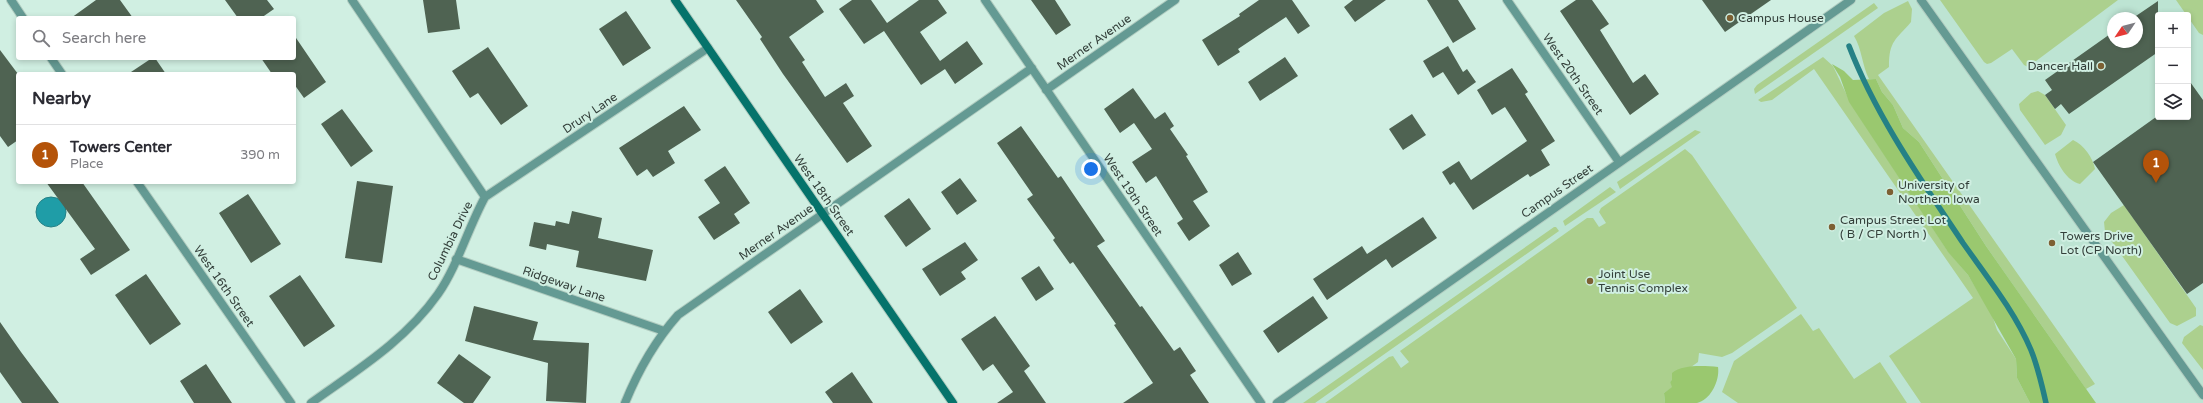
<!DOCTYPE html>
<html lang="en">
<head>
<meta charset="utf-8">
<style>
	:root { --surface:#fff; --page:#f2f2f3; --text:#2b2b33; --muted:#7c7c81; --line:#e1e1e2; --accent:#b45309 }
	body { margin:0; font-family:"Varela Round",sans-serif; background:var(--page); color:var(--text) }
	.controls { position:absolute; right:12px; top:12px; display:grid; overflow:hidden; border-radius:4px; box-shadow:0 2px 6px #0003 }
	.controls button { width:36px; height:36px; display:grid; place-items:center; padding:0; border:0; border-bottom:1px solid var(--line); background:var(--surface); color:var(--text); font:20px sans-serif }
	.compass { position:absolute; left:2107px; top:12px; width:36px; height:36px; border-radius:50%; background:var(--surface); box-shadow:0 2px 6px #0003; rotate:235deg }
	.you { position:absolute; left:1091px; top:169px; width:14px; height:14px; margin:-10px; border:3px solid #fff; border-radius:50%; background:#1a73e8; box-shadow:0 0 0 6px #1a73e833 }
	.badge { display:grid; place-items:center; width:26px; height:26px; border-radius:50%; background:var(--accent); color:#fff; font-size:13px; font-weight:700 }
	.pin { position:absolute; translate:-50% -33px; filter:drop-shadow(0 1px 2px #0008) }
	.pin::after { content:''; position:absolute; top:21px; width:14px; height:12px; background:inherit; clip-path:polygon(0 0,100% 0,50% 100%) }
	.list { margin:0; padding:0; list-style:none }
	h2 { display:flex; justify-content:space-between; align-items:center; height:52px; margin:0; padding:0 16px; font-size:17px }
	h2 small { font-size:13px; font-weight:400; color:var(--muted) }
	.list li { display:grid; grid-template-columns:26px 1fr auto; gap:12px; align-items:center; box-sizing:border-box; height:60px; padding:0 16px; border-top:1px solid var(--line) }
	.list b { display:block; font-size:15px; white-space:nowrap }
	.list p { margin:0; font-size:13px; white-space:nowrap; color:var(--muted) }
	.list em { font-size:13px; font-style:normal; color:var(--muted) }
	.icon { flex:none; width:22px; height:22px; fill:none; stroke:currentColor; stroke-width:2; stroke-linecap:round; stroke-linejoin:round }
	.map { position:relative; flex:none; width:2203px; height:403px; overflow:hidden }
	.search { position:absolute; background:var(--surface); box-shadow:0 2px 6px #0003; left:16px; top:16px; width:280px; height:44px; display:flex; align-items:center; gap:10px; box-sizing:border-box; padding:0 14px; border-radius:4px; color:var(--muted); font-size:15px }
	.panel { position:absolute; background:var(--surface); box-shadow:0 2px 6px #0003; left:16px; top:72px; width:280px; height:112px; border-radius:4px }
	.map>svg:first-child { display:block }
	.built { fill:#bde4d3; fill-rule:evenodd }
	.green { fill:#acd08e }
	.forest { fill:#9ac86f }
	.water { fill:#1f9da7; stroke:#258186 }
	.lines { fill:none; stroke-linecap:round; stroke-linejoin:round }
	.stream { stroke:#258186; stroke-width:5.5 }
	.building { fill:#4f6352 }
	.lane-casing { stroke:#b1ccc0; stroke-width:10 }
	.street-casing { stroke:#b1ccc0; stroke-width:10 }
	.secondary-casing { stroke:#b1ccc0; stroke-width:10 }
	.lane { stroke:#649a93; stroke-width:8 }
	.street { stroke:#649a93; stroke-width:8 }
	.secondary { stroke:#05736b; stroke-width:8 }
	.poi-dot { fill:#7d6033; stroke:#d0efe2; stroke-width:1.5 }
	.labels { text-anchor:middle; stroke-width:4; stroke-linejoin:round; paint-order:stroke }
	.poi-label { font-size:12px; fill:#333f3a; stroke:#d0efe2; text-anchor:start }
	.street-label { font-size:12px; fill:#333f3a; stroke:#d0efe2 }
</style>
</head>
<body>
<div class="map">
<svg width="2203" height="403" viewBox="0 0 2203 403">
	<rect width="100%" height="100%" fill="#d0efe2"/>
	<path class="built" d="M1850,0H2203V403H1284L1289,395ZM2158,15H2188V117H2158ZM2113,18H2137V42H2113Z"/>
	<path class="green" d="M1940,0H2118L2028,67L2024,65L2012,49L1991,63L1987,64L1984,62Z
		M2176,0H2203V35L2199,33Z
		M1908,1L1912,9L1911,22C1896,40 1889,40 1889,67L1878,75L2095,384L2086,389L1986,246L1919,142L1903,128L1893,105L1882,92L1876,79H1869C1862,65 1862,49 1854,36L1884,13Z
		M1874,3L1878,8L1755,94L1754,89L1757,85Z
		M1823,57L1833,66L1851,104L1947,250L1968,275L1992,315L1997,330L2016,359L2017,378L2030,403H1921L1889,356L1973,298L1814,69L1772,100L1761,102L1758,100Z
		M2038,91L2045,95L2066,125L2061,135L2045,145L2020,110L2019,104L2031,93Z
		M1695,130L1701,132L1620,189L1617,182Z
		M2073,140C2084,145 2093,158 2095,169L2080,184C2067,181 2058,165 2055,154Z
		M1685,149L1692,155L1797,308L1732,353L1722,357L1699,353L1698,362L1670,382L1673,387L1664,393L1665,403H1325L1389,357L1393,356L1401,368L1409,362L1400,351L1587,218H1593L1599,227L1606,223L1599,212L1601,208Z
		M1610,187L1616,192L1565,226L1563,221Z
		M2124,205L2196,308V316L2177,326L2170,323L2105,232L2104,222L2111,213Z
		M1554,227H1556L1559,231L1315,403H1303Z
		M1801,314L1813,331L1819,328L1854,379L1880,362L1907,403H1738L1722,392L1734,361Z
		M2200,325L2203,326V370L2182,343L2184,337Z"/>
	<path class="forest" d="M1832,64L1844,71L1853,80L1876,79L1882,92L1893,105L1903,128L1919,142L1986,246L2096,403H2030L2017,378L2016,359L1968,275L1948,252L1849,102L1840,77Z
		M1718,367C1720,380 1711,400 1697,403C1687,403 1675,403 1665,403L1664,393L1672,387L1670,382L1672,380V373C1683,364 1705,366 1718,367Z"/>
	<path class="water" d="M36 212a15 15 0 1 1 30 0a15 15 0 1 1-30 0Z"/>
	<g class="lines">
		<path class="stream" d="M1849,46C1876,116 1921,180 1963,243C1987,277 2015,312 2031,350C2038,367 2042,385 2046,403"/>
	</g>
	<path class="building" d="M96,0H120L133,18H71Z
		M225,0H267L274,9L261,18H238Z
		M423,0H456L460,29L428,33Z
		M736,0H816L824,12L789,37L805,60L802,62L825,97L846,83L854,96L843,103L872,146L847,163L783,74L760,39L762,37Z
		M852,0H871L887,23L919,0H938L947,13L920,32L940,61L967,41L983,64L955,84L945,69L921,85L884,31L864,44L839,9Z
		M1031,0H1055L1071,25L1056,35Z
		M1259,0H1292L1310,26L1298,34L1286,17L1238,49L1240,52L1218,66L1202,40L1240,16L1239,14Z
		M1353,0H1386L1355,22L1344,7Z
		M1427,0H1458L1476,29L1453,43Z
		M1576,0H1592L1609,24L1600,30L1633,83L1645,74L1659,94L1630,115L1560,11Z
		M1702,0H1771L1725,32Z
		M2158,1V52L2069,114L2061,104L2055,109L2045,95L2052,90L2045,80L2113,32V42H2137V18H2133Z
		M626,11L651,48L623,66L599,29Z
		M294,35L326,82L304,98L294,84V74H272L261,58H294Z
		M1448,46L1463,72L1467,69L1476,82L1458,95L1443,72L1433,78L1423,61Z
		M488,47L528,106L501,125L478,93L470,98L452,71Z
		M0,50L18,74V140L8,147L0,136Z
		M1285,57L1298,76L1260,101L1248,82Z
		M152,58H155L166,74H128Z
		M1512,68L1528,92L1525,94L1555,141L1541,150L1550,165L1530,177L1528,174L1473,210L1454,182L1450,185L1442,172L1459,161L1471,180L1527,141L1505,107L1492,115L1477,90Z
		M2188,79L2203,100V283L2187,294L2093,162L2156,117H2188Z
		M1133,88L1155,119L1165,112L1174,126L1170,129L1188,155L1186,156L1208,192L1193,201L1210,226L1189,241L1177,223L1183,219L1156,176L1146,183L1132,162L1152,149L1134,123L1120,133L1104,109Z
		M684,106L701,130L668,151L675,163L653,177L647,169L637,176L619,148Z
		M342,109L373,151L351,167L321,124Z
		M1412,114L1426,135L1403,150L1389,129Z
		M1021,126L1058,178L1061,176L1105,241L1097,246L1140,307L1142,306L1174,351L1180,347L1196,371L1190,375L1209,403H1123L1153,383L1114,325L1116,324L1073,262L1070,264L1053,240L1055,238L1027,199L1033,195L997,143Z
		M725,166L750,203L734,214L740,223L714,240L698,217L720,203L704,180Z
		M960,178L977,201L957,215L941,192Z
		M357,181L393,186L382,263L345,258Z
		M46,182H82L130,250L91,275L80,259L95,249Z
		M248,194L281,244L251,263L219,213Z
		M909,198L931,229L906,247L884,216Z
		M572,211L602,218L598,238L653,250L646,281L576,267L579,251L547,244L546,250L529,246L534,222L555,226L556,221L569,224Z
		M1423,217L1437,238L1392,268L1386,259L1327,300L1313,279L1362,246L1367,254Z
		M965,242L978,260L961,272L966,279L940,296L922,269Z
		M1238,252L1252,274L1232,286L1219,265Z
		M1039,266L1054,289L1036,301L1021,278Z
		M146,274L181,324L150,345L115,295Z
		M300,275L335,326L304,347L269,296Z
		M800,289L823,322L791,344L768,312Z
		M1313,296L1328,318L1278,353L1263,331Z
		M474,306L538,322L533,340L589,343L586,403L546,401L548,363L465,341Z
		M995,316L1030,366L1024,371L1046,403H997L1013,392L993,364L983,371L961,339Z
		M0,322L21,352L59,403H22L0,372Z
		M459,354L491,377L473,403H464L437,383Z
		M206,364L232,403H194L180,381Z
		M852,372L873,403H833L825,392Z"/>
	<g class="lines">
		<defs>
			<path id="lane" d="M1921,0L2203,395"/>
			<path id="street" d="M11,0L23,18
				M985,0L1261,403
				M1507,0L1619,162
				M51,58L62,74
				M1046,90L1175,0
				M137,182L291,403
				M485,197L708,48
				M456,259L664,331
				M311,403C357,370 405,341 438,294C458,265 468,228 485,197L352,0
				M625,403C638,371 655,341 678,315L1032,68
				M1277,403L1851,0"/>
			<path id="secondary" d="M675,0L953,403"/>
		</defs>
		<use href="#lane" class="lane-casing"/>
		<use href="#street" class="street-casing"/>
		<use href="#secondary" class="secondary-casing"/>
		<use href="#lane" class="lane"/>
		<use href="#street" class="street"/>
		<use href="#secondary" class="secondary"/>
	</g>
	<g class="poi-dot">
		<circle cx="1730" cy="18" r="4"/>
		<circle cx="2101" cy="66" r="4"/>
		<circle cx="1890" cy="192" r="4"/>
		<circle cx="1832" cy="227" r="4"/>
		<circle cx="2052" cy="243" r="4"/>
		<circle cx="1590" cy="281" r="4"/>
	</g>
	<g class="labels">
		<g class="poi-label">
			<text x="1738" y="22">Campus House</text>
			<text x="2093" y="70" text-anchor="end">Dancer Hall</text>
			<text x="1898" y="189">University of<tspan x="1898" dy="14">Northern Iowa</tspan></text>
			<text x="1840" y="224">Campus Street Lot<tspan x="1840" dy="14">( B / CP North )</tspan></text>
			<text x="2060" y="240">Towers Drive<tspan x="2060" dy="14">Lot (CP North)</tspan></text>
			<text x="1598" y="278">Joint Use<tspan x="1598" dy="14">Tennis Complex</tspan></text>
		</g>
		<g class="street-label">
			<text transform="translate(1094 42) rotate(-35)" y="4">Merner Avenue</text>
			<text transform="translate(1573 74) rotate(55)" y="4">West 20th Street</text>
			<text transform="translate(590 113) rotate(-34)" y="4">Drury Lane</text>
			<text transform="translate(1557 191) rotate(-35)" y="4">Campus Street</text>
			<text transform="translate(824 195) rotate(55)" y="4">West 18th Street</text>
			<text transform="translate(1133 195) rotate(56)" y="4">West 19th Street</text>
			<text transform="translate(776 232) rotate(-35)" y="4">Merner Avenue</text>
			<text transform="translate(450 241) rotate(-64)" y="4">Columbia Drive</text>
			<text transform="translate(564 284) rotate(19)" y="4">Ridgeway Lane</text>
			<text transform="translate(224 286) rotate(55)" y="4">West 16th Street</text>
		</g>
	</g>
</svg>
<div class="controls">
<button>+</button>
<button>−</button>
<button><svg class="icon" aria-label="layers" viewBox="0 0 24 24"><path d="M12 4l9 5-9 5-9-5zM3 14l9 5 9-5"/></svg></button>
</div>
<svg class="compass" viewBox="-18 -18 36 36"><path d="M0-13l5 13h-10z" fill="#e53935"/><path d="M0 13l5-13h-10z" fill="#7c7c81"/></svg>
<div class="you"></div>
<div class="pin badge" style="left:2156px;top:183px">1</div>
<div class="search"><svg class="icon" aria-label="search" viewBox="0 0 24 24"><circle cx="10" cy="10" r="6"/><path d="M15 15l6 6"/></svg>Search here</div>
<section class="panel">
<h2>Nearby<small></small></h2>
<ul class="list">
<li><span class="badge">1</span><div><b>Towers Center</b><p>Place</p></div><em>390 m</em></li>
</ul>
</section>
</div>
</body>
</html>
